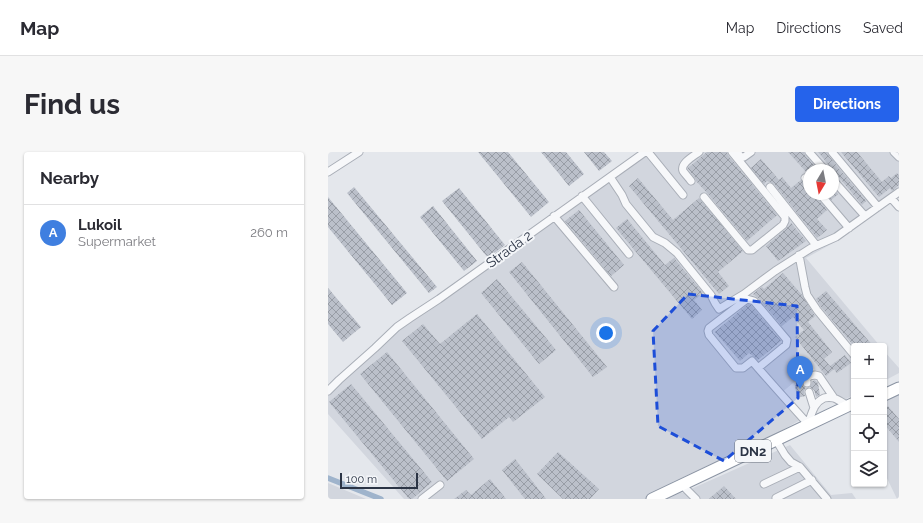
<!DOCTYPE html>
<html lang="en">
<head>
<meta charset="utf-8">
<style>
	:root { --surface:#fff; --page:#f7f7f7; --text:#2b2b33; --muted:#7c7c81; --line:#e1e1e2; --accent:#2563eb }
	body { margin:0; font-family:Raleway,sans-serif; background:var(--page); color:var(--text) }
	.controls { position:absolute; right:12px; bottom:12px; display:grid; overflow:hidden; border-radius:4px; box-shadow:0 1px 3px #0004 }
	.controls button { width:36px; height:36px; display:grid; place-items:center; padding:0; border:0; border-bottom:1px solid var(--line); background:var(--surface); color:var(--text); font:20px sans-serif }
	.compass { position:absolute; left:475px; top:12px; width:36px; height:36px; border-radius:50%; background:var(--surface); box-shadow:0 1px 3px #0004; rotate:190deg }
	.scale { position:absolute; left:12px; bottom:10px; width:78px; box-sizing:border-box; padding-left:4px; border:2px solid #2b3445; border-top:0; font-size:11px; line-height:14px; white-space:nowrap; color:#2b3445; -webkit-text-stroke:3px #f4f6f9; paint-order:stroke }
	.you { position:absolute; left:278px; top:181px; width:14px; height:14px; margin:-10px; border:3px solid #fff; border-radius:50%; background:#1a73e8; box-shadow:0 0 0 6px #1a73e833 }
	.badge { display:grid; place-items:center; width:26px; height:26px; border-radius:50%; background:var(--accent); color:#fff; font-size:13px; font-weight:700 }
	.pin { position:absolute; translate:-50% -33px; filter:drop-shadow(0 1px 2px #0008) }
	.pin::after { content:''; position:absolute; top:21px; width:14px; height:12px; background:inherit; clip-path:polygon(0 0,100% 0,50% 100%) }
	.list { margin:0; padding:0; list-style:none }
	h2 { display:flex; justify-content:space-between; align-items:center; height:52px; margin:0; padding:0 16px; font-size:17px }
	h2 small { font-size:13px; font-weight:400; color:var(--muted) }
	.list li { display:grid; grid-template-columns:26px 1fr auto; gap:12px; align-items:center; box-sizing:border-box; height:56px; padding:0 16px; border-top:1px solid var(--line) }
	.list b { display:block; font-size:15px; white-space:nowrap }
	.list p { margin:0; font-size:13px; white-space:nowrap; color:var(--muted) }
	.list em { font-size:13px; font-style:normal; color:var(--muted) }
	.icon { flex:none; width:22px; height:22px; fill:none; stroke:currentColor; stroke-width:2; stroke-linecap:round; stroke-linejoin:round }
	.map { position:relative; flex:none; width:571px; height:347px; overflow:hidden; border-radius:4px }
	header { display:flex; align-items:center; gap:24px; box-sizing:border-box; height:56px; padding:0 20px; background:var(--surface); border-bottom:1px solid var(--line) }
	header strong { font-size:19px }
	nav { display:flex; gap:22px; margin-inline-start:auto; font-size:14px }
	.intro { display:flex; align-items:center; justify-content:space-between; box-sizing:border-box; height:96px; padding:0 24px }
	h1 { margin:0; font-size:28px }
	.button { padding:10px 18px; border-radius:4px; background:var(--accent); color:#fff; font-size:14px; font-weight:700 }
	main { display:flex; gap:24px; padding:0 24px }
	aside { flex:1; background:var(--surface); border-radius:4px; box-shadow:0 1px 3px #0004 }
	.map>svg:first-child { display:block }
	.built { fill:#d2d6de; fill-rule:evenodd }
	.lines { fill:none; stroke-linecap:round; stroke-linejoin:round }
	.canal { stroke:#9fb4cc; stroke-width:5.5 }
	.building { fill:url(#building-cross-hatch) }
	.minor-casing { stroke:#a9aeb7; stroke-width:9 }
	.highway-casing { stroke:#8b94a3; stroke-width:13 }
	.minor { stroke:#f7f8fa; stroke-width:7 }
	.highway { stroke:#fff; stroke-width:11 }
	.marked { fill:#1d4ed8; fill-opacity:0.2; stroke:#1d4ed8; stroke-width:3; stroke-dasharray:8 5; stroke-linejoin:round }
	.labels { text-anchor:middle; stroke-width:4; stroke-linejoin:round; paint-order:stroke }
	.shield { fill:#f4f6f9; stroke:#676e7b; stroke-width:1 }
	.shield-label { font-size:13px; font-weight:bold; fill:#2b3445 }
	.street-label { font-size:14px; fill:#2b3445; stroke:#f4f6f9 }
</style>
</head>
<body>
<header>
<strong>Map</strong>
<nav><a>Map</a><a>Directions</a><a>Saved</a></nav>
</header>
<div class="intro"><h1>Find us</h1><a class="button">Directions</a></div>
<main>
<aside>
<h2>Nearby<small></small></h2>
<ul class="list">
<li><span class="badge" style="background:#3f7fe0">A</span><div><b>Lukoil</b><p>Supermarket</p></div><em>260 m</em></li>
</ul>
</aside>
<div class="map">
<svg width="571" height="347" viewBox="0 0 571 347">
	<defs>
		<pattern id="building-cross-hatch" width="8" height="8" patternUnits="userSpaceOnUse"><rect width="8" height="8" fill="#bbc0ca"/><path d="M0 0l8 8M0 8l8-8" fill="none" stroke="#989da6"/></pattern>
	</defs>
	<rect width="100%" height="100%" fill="#e4e7ec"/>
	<path class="built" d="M317,0H571V44L507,90L478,106L552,194H526V243L514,249L484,215L452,242L474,267L449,281L345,330L354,341L462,293L503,343L524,341L528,347H76L0,262V239L69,175ZM481,18H505V42H481Z
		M556,199L571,216V221L556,229Z
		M571,241V347H569L556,320V248Z
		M0,331L38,347H0Z"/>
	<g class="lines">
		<path class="canal" d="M0,326L53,347"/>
	</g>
	<path class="building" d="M150,0H180L221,50L203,65Z
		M213,0H238L256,22L241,34Z
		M256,0H276L284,9L271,19Z
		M379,0H399L400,3L449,63L419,89L380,42L368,29L367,26L360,17V16Z
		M460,0H476L477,3L490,18H481V23Z
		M490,0H499L500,3L538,49L534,53Z
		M513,0H529L554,30L561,24L563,26L569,21L571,23V33L564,39L562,36L551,45Z
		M433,7L451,28L454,25L463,36L473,28L481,36V42H486L499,58L489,67L499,78L489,86L446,32L439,29L436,32L423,16Z
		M310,26L345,68L371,46L415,99L390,120L401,134L391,142L301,34Z
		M26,35L109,135L101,141L19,41Z
		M131,36L177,93L160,106L114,49Z
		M505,36L510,42L503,48L499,42H505Z
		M0,45L79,141L64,153L0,75Z
		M105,54L149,109L136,119L92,65Z
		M251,58L296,113L283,124L237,69Z
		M299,67L337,113L346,106L375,141L366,148L374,158L364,167L288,76Z
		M463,71L478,89L450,109L438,94L458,77Z
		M194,110L279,215L265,225L181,120Z
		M455,121L474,143L487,164L480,170L504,200L496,207L502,214L517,203L523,211L509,221L506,217L498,224L467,185L476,178L465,165L454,174L430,146L425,142L434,135L436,137Z
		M169,127L228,198L211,212L153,141Z
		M0,136L33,175L15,190L0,172Z
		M498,139L545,194H526L493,155L488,147Z
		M420,152L423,153L453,189L430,208L421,201L412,209L387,180Z
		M149,162L217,245L185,270L181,265L154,287L74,189L95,172L112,192Z
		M59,200L146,307L119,329L32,222Z
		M487,228L490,231L492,243L488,245L486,238L482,235L483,233L484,229Z
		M23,232L104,330L84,347H81L1,250Z
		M474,232L476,235L478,236L476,239L477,244L469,246L467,233Z
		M560,254L571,267V290L556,272V258Z
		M230,300L271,337L262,347H235L209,322Z
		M187,307L205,330L218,347H197L174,318Z
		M162,327L178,347H126L138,338L143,343Z
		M396,334L408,347H381Z"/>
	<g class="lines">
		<defs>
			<path id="minor" d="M320,0L355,43
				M409,0L413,5H416L423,0
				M481,0L497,18
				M504,0L550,55
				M566,0L571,5
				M0,20L31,0
				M282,25L294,43L298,52L325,85L337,91L349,101L383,143L387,151L391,157L416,142L447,119L483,96L508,85L571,40
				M477,26L481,30
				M505,28L537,64
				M363,29C361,26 357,22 355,19C352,11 366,4 371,0
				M442,35L488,93
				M492,42L521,76
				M254,44L301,102
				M376,45L420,98H424L455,73L457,69V65L404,0
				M563,46L571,55
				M226,64L286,135
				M471,103L477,135L479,143L489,158L526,203
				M430,216L458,193L459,188L426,149L419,147L381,176L380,179L381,183L408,216H415L424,209C442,230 461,251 480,272C484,262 485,251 496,246C500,245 502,245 506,246C511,248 515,251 520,254
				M479,231V227L481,224L487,223L491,224L506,246
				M0,239L11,228L47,196L69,175L82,166L111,147L317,0
				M481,240L486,256
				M451,293L457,303L463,310L472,315L499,347
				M436,332L472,315
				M358,337L368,347
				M448,346L484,328
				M94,347L112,333"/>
			<path id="highway" d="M556,243L571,236
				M324,347L526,251"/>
		</defs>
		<use href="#minor" class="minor-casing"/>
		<use href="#highway" class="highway-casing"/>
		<use href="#minor" class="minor"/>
		<use href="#highway" class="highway"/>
	</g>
	<path class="marked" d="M360,142L469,154L470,246L396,309L330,274L325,179Z"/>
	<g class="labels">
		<rect class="shield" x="407" y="288" width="36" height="22" rx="3"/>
		<g class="shield-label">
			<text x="425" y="304">DN2</text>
		</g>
		<g class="street-label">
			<text transform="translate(181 97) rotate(-36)" y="5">Strada 2</text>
		</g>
	</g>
</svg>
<div class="controls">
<button>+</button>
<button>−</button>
<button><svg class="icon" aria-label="locate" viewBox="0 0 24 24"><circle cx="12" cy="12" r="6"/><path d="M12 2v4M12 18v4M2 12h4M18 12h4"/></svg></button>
<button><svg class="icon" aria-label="layers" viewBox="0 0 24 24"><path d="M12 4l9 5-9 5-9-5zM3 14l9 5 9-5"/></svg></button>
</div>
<svg class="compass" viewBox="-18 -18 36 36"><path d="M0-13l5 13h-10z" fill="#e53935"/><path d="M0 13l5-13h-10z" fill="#7c7c81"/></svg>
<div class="scale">100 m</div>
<div class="you"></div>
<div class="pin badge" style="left:472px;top:237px;background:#3f7fe0">A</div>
</div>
</main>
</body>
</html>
